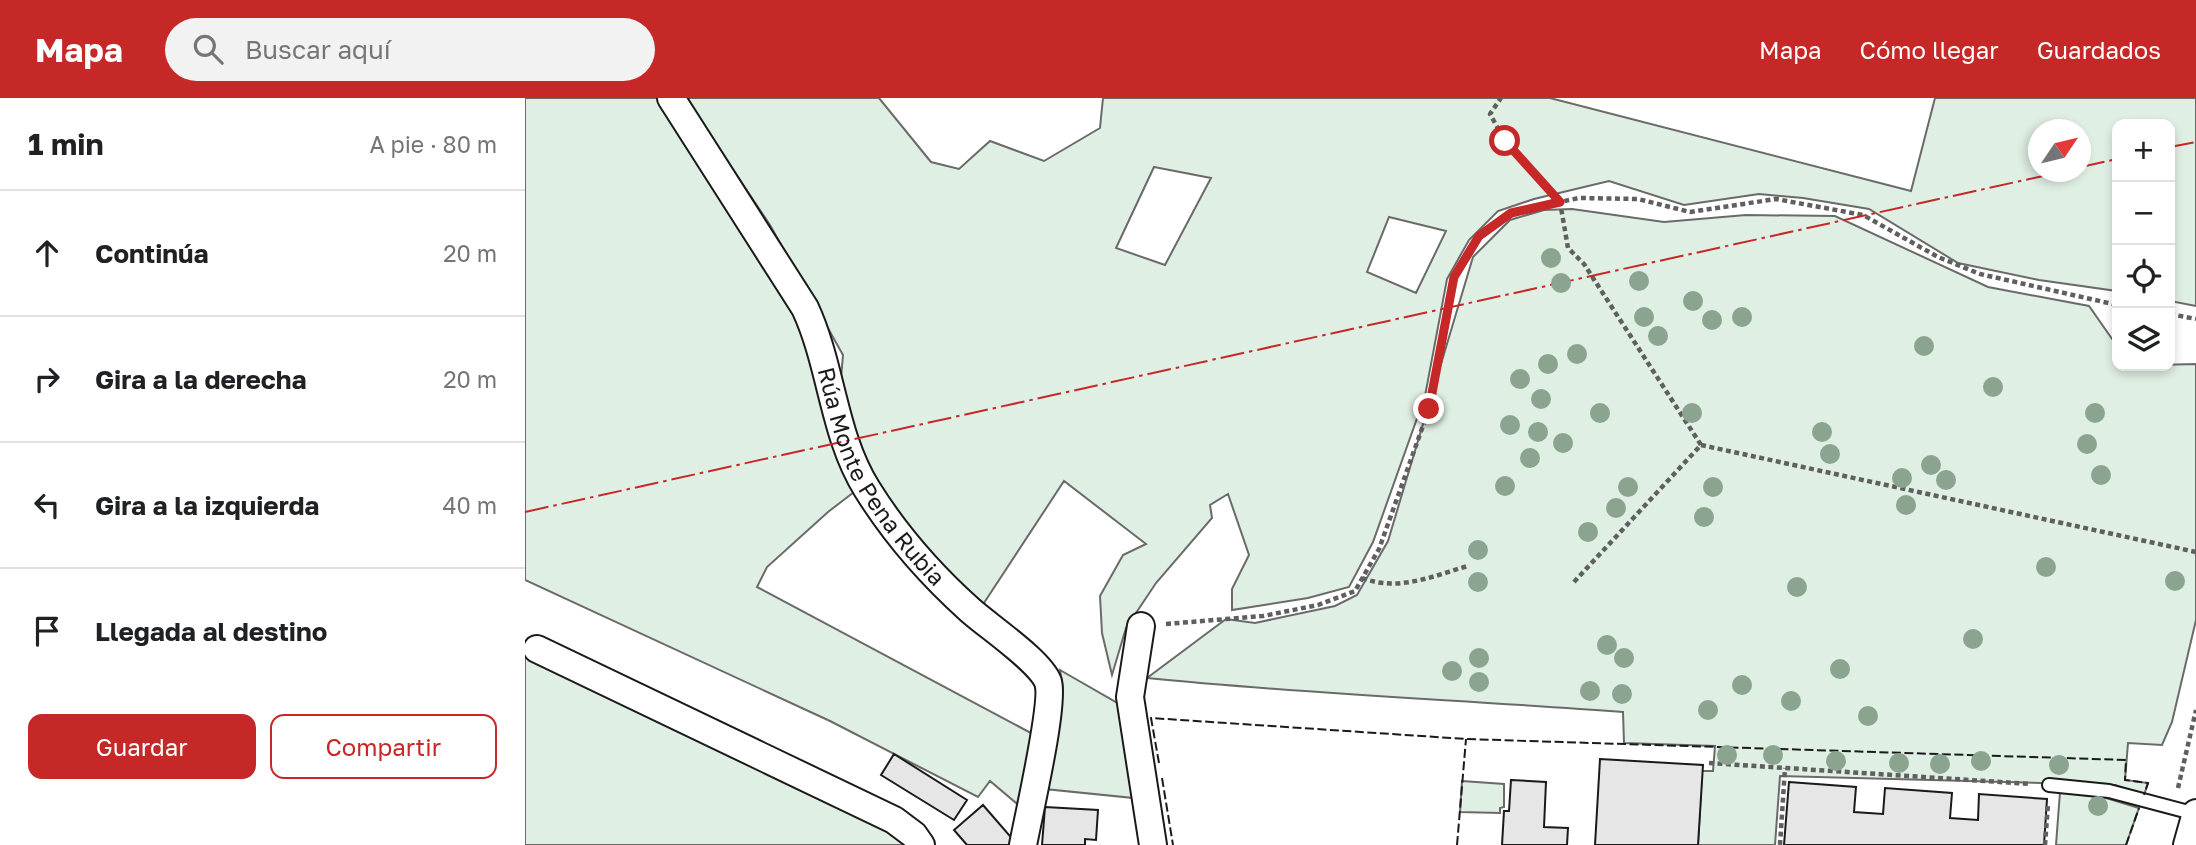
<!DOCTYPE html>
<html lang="es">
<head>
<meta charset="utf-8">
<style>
	:root { --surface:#fff; --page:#f2f2f2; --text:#202124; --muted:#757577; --line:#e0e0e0; --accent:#c62828 }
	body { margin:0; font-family:"Golos Text",sans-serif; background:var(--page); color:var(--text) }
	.controls { position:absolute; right:21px; top:21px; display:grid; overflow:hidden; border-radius:14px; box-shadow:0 4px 10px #0003 }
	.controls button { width:63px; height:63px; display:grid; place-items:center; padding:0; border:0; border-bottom:2px solid var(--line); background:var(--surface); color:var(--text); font:35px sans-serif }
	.compass { position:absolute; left:1503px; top:21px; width:63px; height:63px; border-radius:50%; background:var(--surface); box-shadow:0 4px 10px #0003; rotate:55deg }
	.stop { position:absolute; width:21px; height:21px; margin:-16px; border:5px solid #c62828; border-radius:50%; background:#fff }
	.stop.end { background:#c62828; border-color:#fff; box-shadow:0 2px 7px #0008 }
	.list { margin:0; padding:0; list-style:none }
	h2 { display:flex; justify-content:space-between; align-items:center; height:91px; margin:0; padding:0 28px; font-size:30px }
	h2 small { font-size:23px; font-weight:400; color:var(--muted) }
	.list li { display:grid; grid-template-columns:46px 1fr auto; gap:21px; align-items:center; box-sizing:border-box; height:126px; padding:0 28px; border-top:2px solid var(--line) }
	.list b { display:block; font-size:26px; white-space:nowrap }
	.list em { font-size:23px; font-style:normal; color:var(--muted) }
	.actions { display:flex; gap:14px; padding:21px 28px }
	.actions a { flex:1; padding:16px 0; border:2px solid var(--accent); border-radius:14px; text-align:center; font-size:24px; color:var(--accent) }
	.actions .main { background:var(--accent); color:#fff }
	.icon { flex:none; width:38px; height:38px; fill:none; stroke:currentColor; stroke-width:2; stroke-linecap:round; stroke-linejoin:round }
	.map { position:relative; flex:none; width:1671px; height:747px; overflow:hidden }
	header { display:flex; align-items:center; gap:42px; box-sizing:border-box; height:98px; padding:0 35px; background:var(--accent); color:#fff }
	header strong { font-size:33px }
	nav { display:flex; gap:38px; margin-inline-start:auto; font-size:24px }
	.search { width:490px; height:63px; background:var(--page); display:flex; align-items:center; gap:18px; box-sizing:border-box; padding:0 24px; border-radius:38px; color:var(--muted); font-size:26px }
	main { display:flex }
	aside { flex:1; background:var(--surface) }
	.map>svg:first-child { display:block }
	.green { fill:#e0efe3; stroke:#6a6a6a; stroke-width:2; fill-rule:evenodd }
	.building { fill:#e6e6e6; stroke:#1a1a1a; stroke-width:2 }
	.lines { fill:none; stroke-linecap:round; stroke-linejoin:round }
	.service-casing { stroke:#1a1a1a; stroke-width:16 }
	.minor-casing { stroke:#1a1a1a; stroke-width:30 }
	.path { stroke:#5f5f5f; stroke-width:4.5; stroke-dasharray:5 3.5; stroke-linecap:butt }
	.service { stroke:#fff; stroke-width:12 }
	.minor { stroke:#fff; stroke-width:26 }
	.fence { stroke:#1a1a1a; stroke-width:2; stroke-dasharray:9 3.5; stroke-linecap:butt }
	.power { stroke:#c62828; stroke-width:2; stroke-dasharray:24 5 3.5 5; stroke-linecap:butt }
	.tree { fill:#8aa48f }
	.route { stroke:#c62828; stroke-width:9 }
	.labels { text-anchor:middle; stroke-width:5; stroke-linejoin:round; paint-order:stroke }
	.street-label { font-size:23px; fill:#1a1a1a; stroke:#fff }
</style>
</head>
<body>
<header>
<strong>Mapa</strong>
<div class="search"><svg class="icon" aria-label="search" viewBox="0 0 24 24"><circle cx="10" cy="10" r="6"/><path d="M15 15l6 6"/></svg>Buscar aquí</div>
<nav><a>Mapa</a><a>Cómo llegar</a><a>Guardados</a></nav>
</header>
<main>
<aside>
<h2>1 min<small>A pie · 80 m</small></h2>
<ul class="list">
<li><svg class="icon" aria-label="ahead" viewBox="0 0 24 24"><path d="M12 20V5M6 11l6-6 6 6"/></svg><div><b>Continúa</b></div><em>20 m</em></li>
<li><svg class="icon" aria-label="right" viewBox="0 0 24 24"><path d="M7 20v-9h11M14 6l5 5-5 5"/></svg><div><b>Gira a la derecha</b></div><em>20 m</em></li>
<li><svg class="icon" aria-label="left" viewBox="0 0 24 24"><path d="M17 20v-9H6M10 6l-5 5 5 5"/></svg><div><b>Gira a la izquierda</b></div><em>40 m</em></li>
<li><svg class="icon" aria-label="arrive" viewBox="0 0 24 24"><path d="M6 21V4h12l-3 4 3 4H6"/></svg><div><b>Llegada al destino</b></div></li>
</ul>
<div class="actions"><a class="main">Guardar</a><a>Compartir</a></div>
</aside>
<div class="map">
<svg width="1671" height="747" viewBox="0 0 1671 747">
	<rect width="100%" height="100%" fill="#fff"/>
	<path class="green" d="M0,0H138L274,223L333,391L303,414L242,469L232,489L506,635L497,710L465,683L453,699L305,623L0,482Z
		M160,0H354L406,64L434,71L465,43L519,63L575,30L578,0H1025L1386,93L1410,0H1671V208L1645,203V26H1592V193L1514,182L1433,165L1344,111L1278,100L1234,96L1159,107L1084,83L1009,101L973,113L944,142L922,181L900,298L848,444L824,489L783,500L707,512V491L724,457L703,396L685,407L687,420L631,485L601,530L587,577L577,535L575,498L598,457L621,446L539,383L457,508L386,437L346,380L327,332L316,280L318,257L245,127ZM1514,32H1556V74H1514ZM629,69L686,80L640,167L591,150ZM864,119L921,133L891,195L842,174Z
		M1047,111L1139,124L1221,117L1310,118L1463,189L1564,208L1592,248V268L1671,266V522L1647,624L1637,647L1603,645L1600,682L1623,685L1619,697L1590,687L1255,678L1250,747H1173L1177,673H1188L1190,648L1099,645L1098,614C939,602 780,596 622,580L701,521L730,525L810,508L832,497L863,443L948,159L985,122L1019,112Z
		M0,547L355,725L380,747H0Z
		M535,572L594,606L609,700L520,691L538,590Z
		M937,683L979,686V709L975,710V715L935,714Z
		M1535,694L1581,700L1614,710L1601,747H1531Z"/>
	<path class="building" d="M369,656L442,702L429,722L356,677Z
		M1075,661L1178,667L1173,747H1070Z
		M986,682L1021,684L1019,729L1043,730L1042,747H977L979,713H984Z
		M1264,684L1331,689L1329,714L1358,716L1360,690L1427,695L1425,720L1453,722L1454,696L1522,701L1519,747H1259Z
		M458,707L491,745L488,747H442L429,732Z
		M520,709L573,712L571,742L560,741V747H517Z"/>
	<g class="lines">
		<defs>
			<path id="service" d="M1524,687L1584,693L1671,716"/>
			<g id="minor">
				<path id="s1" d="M146,0L280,210C307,268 308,337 342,391C370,436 406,477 445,512C464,529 515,563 523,584C530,604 503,720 498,747"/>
				<path d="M616,528L605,599L628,747"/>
				<path d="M12,551L369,722L389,737L396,747"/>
				<path d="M1662,747L1671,715"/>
			</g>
		</defs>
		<use href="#service" class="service-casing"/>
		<use href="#minor" class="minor-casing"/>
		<path class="path" d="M1645,216L1671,221
			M1176,347L1671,454
			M837,480C873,494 908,478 943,468
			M1049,484L1176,347L1059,166L1043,150L1035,104L1054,100L1113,101L1165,114L1251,101L1338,117L1413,159L1455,176L1592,207
			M641,526L738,518L793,507L830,493L854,451L904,311L929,179L954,138L986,115L1035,104L980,43L965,16L976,0
			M1184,665L1506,686
			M1653,690L1671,612
			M1255,747L1260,670
			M1520,747L1523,706"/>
		<use href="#service" class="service"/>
		<use href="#minor" class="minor"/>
		<path class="fence" d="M634,665L626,620L941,641L1601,662L1600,682L1623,685L1619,697
			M637,680L648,747
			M932,747L941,641
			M1601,747L1614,710"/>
		<path class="power" d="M1645,49L1671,44
			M1556,69L1592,61
			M0,414L1536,74"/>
	</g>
	<g class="tree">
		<circle cx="1026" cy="160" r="10"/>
		<circle cx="1114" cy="183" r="10"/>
		<circle cx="1036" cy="185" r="10"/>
		<circle cx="1168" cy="203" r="10"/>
		<circle cx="1119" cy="219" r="10"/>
		<circle cx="1217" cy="219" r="10"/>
		<circle cx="1187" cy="222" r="10"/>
		<circle cx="1133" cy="238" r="10"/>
		<circle cx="1399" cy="248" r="10"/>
		<circle cx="1052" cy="256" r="10"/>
		<circle cx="1023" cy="266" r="10"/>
		<circle cx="995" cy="281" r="10"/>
		<circle cx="1468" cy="289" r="10"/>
		<circle cx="1016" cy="301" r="10"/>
		<circle cx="1075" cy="315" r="10"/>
		<circle cx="1167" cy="315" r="10"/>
		<circle cx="1570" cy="315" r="10"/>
		<circle cx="985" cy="327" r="10"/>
		<circle cx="1013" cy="334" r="10"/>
		<circle cx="1297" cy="334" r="10"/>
		<circle cx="1038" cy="345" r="10"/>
		<circle cx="1562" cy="346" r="10"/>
		<circle cx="1305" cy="356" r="10"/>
		<circle cx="1005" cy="360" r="10"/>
		<circle cx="1406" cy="367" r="10"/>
		<circle cx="1576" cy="377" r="10"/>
		<circle cx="1377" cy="380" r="10"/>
		<circle cx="1421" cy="382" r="10"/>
		<circle cx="980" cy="388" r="10"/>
		<circle cx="1103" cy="389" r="10"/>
		<circle cx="1188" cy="389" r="10"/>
		<circle cx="1381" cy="407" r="10"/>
		<circle cx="1091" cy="410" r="10"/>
		<circle cx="1179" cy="419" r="10"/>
		<circle cx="1063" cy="434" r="10"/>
		<circle cx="953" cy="452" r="10"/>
		<circle cx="1521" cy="469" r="10"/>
		<circle cx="1650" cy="483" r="10"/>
		<circle cx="953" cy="484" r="10"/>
		<circle cx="1272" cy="489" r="10"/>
		<circle cx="1448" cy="541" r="10"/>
		<circle cx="1082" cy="547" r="10"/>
		<circle cx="954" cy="560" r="10"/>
		<circle cx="1099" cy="560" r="10"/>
		<circle cx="1315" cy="571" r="10"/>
		<circle cx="927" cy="573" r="10"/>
		<circle cx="954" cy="584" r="10"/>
		<circle cx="1217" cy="587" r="10"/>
		<circle cx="1065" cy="593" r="10"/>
		<circle cx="1097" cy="596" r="10"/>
		<circle cx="1266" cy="603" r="10"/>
		<circle cx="1183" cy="612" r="10"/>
		<circle cx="1343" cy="618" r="10"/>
		<circle cx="1202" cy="657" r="10"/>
		<circle cx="1248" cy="657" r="10"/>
		<circle cx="1311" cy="663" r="10"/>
		<circle cx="1456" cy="663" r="10"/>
		<circle cx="1374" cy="665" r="10"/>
		<circle cx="1415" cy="666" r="10"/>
		<circle cx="1534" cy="667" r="10"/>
		<circle cx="1573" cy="708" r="10"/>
	</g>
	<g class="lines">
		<path class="route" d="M904,311L929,179L954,138L986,115L1035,104L980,43"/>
	</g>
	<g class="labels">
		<g class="street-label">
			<text dy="8" stroke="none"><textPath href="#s1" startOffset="436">Rúa Monte Pena Rubia</textPath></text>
		</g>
	</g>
</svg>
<div class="controls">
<button>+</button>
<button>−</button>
<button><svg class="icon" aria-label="locate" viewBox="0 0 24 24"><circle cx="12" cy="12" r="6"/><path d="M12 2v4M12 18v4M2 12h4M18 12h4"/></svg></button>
<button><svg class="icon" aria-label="layers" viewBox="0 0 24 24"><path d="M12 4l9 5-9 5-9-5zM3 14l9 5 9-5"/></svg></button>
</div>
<svg class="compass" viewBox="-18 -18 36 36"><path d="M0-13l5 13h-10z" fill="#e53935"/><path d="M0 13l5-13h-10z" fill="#757577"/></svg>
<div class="stop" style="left:980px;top:43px"></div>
<div class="stop end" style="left:904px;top:311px"></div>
</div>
</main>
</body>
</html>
